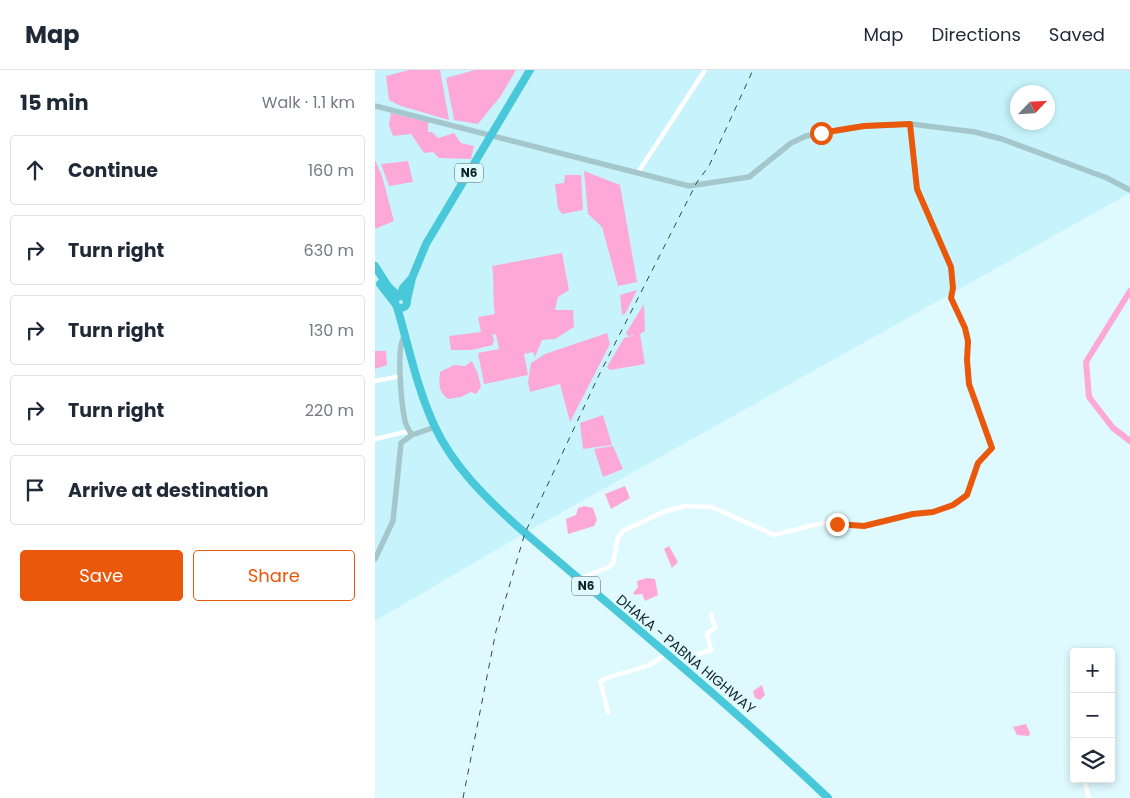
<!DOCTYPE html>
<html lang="en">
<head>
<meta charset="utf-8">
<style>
	:root { --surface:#fff; --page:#f6f6f7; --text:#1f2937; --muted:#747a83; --line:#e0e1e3; --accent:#ea580c }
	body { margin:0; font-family:Poppins,sans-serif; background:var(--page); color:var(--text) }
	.controls { position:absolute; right:15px; bottom:15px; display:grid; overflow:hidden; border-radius:5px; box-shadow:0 2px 8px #0003 }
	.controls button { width:45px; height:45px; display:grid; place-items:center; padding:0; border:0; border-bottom:1px solid var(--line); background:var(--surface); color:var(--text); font:25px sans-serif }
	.compass { position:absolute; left:635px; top:15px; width:45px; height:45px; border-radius:50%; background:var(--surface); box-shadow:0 2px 8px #0003; rotate:65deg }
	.stop { position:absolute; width:15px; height:15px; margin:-11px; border:4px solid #ea580c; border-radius:50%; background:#fff }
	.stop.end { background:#ea580c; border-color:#fff; box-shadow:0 1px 5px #0008 }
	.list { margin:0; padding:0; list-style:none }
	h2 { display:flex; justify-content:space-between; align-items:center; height:65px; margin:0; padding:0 20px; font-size:21px }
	h2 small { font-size:16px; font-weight:400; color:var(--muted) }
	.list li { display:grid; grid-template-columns:32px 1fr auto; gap:15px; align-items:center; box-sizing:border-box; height:70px; margin:0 10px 10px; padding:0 10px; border:1px solid var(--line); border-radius:5px }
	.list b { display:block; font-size:19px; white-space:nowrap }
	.list em { font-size:16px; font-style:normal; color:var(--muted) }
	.actions { display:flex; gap:10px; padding:15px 20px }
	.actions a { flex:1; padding:11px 0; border:1px solid var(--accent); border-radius:5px; text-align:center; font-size:18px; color:var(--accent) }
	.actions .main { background:var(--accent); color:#fff }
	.icon { flex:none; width:28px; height:28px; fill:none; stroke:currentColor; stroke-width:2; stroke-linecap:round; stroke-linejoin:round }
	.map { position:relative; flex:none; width:755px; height:728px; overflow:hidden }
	header { display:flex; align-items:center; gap:30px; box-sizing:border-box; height:70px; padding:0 25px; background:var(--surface); border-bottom:1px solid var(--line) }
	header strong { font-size:24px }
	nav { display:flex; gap:28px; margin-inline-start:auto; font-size:18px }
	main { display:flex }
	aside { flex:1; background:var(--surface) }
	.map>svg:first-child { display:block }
	.built { fill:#c7f4fc; fill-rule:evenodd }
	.water { fill:#fda8d7 }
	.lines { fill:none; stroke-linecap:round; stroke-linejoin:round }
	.river { stroke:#fda8d7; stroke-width:6 }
	.street { stroke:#fff; stroke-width:4.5 }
	.secondary { stroke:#a5c7cc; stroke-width:5.5 }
	.highway { stroke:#49c8da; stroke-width:8 }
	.rail { stroke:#34484b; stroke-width:1; stroke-dasharray:6 6; stroke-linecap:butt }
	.route { stroke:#ea580c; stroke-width:6 }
	.labels { text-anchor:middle; stroke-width:5; stroke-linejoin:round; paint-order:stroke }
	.shield { fill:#defaff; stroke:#4e6366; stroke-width:1 }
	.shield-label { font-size:12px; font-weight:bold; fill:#102225 }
	.street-label { font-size:14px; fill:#102225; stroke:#defaff }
</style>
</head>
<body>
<header>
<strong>Map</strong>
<nav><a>Map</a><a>Directions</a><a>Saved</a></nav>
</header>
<main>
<aside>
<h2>15 min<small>Walk · 1.1 km</small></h2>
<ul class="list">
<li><svg class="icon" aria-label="ahead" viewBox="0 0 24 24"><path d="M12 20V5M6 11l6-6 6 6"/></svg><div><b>Continue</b></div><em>160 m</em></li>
<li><svg class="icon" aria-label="right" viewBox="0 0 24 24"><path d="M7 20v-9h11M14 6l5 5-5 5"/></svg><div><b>Turn right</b></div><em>630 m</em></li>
<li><svg class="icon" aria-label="right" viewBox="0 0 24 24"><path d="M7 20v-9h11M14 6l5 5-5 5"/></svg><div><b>Turn right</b></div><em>130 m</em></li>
<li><svg class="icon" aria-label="right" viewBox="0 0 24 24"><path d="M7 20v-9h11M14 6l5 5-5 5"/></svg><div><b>Turn right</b></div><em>220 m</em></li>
<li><svg class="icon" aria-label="arrive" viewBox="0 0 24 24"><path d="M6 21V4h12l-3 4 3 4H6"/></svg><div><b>Arrive at destination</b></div></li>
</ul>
<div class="actions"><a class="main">Save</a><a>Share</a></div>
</aside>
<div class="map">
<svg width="755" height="728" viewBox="0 0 755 728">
	<rect width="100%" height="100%" fill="#defaff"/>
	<path class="built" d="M0,0H755V123L150,463L0,551ZM642,22H672V52H642Z"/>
	<path class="water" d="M34,0H65L74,50L26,36L14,30L11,6Z
		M100,0H141L125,27L103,54L79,50L71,8Z
		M16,43L53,52V62H57L63,68L79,63L86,73L99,76L96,89L64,88L58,82L49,83L36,64L18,66L14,55Z
		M0,90L7,106L19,151L0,159Z
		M33,91L38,112L14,116L6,94Z
		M209,101L245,115L262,212L243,216L227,157L213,144Z
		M190,105H206L208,140L187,144L183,138L180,114L189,113Z
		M187,183L194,220L183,227L180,240H198L199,257L180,269L167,270L160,287L158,282L149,284L153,305L109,314L103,283L124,279L121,264L117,265L119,269L118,275L97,280H76L74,266L106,262L103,247L120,244C117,227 120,212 117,196Z
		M262,220L250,244L247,245L245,225Z
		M269,234L270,261L265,264L270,294L235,300L232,297L249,268L260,265L253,266L251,263Z
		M232,263L235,274L195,352L185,314L155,322L153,312L156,293L170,284Z
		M0,281H11L12,295L0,299Z
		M97,291L103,304L106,317L101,324L96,322L86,327L73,329C63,321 64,314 65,302L79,295L90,296Z
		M228,345L237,375L208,379L205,353Z
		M238,376L248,399L228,407L219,379Z
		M250,416L255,428L236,439L230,424Z
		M209,436L218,438L222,450L219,456L193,464L191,449L201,445L203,438Z
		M294,476L303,492L297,498L289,479Z
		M272,508L280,509L283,525L270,531L267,524L260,525L258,523L263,517L262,511Z
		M387,615L390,625L385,630L380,628L378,621Z
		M651,654L655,663L654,666L642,665L638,657Z"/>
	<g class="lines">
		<path class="river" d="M755,221L711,292L714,327L738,358L755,371"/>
		<path class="street" d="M264,101L330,0
			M0,311L26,306
			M0,369L34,361
			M204,509L234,497L238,493L243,468L248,461L288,442L310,436L337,437L399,465L447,453L489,456L538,444L564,441L578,435L592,425L603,393L616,381V374L594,314L592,290L593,271L590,258L576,228L578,217L576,197L542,119L535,54
			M302,591L336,580L332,563L340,558L336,544
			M233,642L225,611C246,600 275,602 291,582
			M709,709L714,728"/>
		<path class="secondary" d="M0,36L314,116L374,107L416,73L431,66L489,56L536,54L600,62L627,69L732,108L755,120
			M37,365L60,357
			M0,489L18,451L26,373L37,365C34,360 31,356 30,351C27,337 20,274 30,266"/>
		<path class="highway" d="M0,196L12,215L23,226
			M5,214L19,232
			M20 232a6 6 0 1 1 12 0a6 6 0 1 1-12 0Z
			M25,226L28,218L37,208
			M32,230L37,208L51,174L155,0
			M22,237C34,277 42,319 60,357C78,396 111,428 142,456C247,546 353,633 453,728"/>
		<path class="rail" d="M88,728L121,561L150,463L224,305L322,112L334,96L378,0"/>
	</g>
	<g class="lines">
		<path class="route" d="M446,63L489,56L535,54L542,119L576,197L578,218L576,228L590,258L593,271L592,290L594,314L617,378L603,393L592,425L578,435L558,442L538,444L489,456L462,454"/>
	</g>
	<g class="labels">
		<g class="shield">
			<rect x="80" y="93.5" width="28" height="19" rx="4"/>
			<rect x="197" y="506.5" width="28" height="19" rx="4"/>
		</g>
		<g class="shield-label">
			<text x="94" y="107">N6</text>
			<text x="211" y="520">N6</text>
		</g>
		<g class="street-label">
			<text transform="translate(311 584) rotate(40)" y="5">DHAKA - PABNA HIGHWAY</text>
		</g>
	</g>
</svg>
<div class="controls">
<button>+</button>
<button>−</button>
<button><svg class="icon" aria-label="layers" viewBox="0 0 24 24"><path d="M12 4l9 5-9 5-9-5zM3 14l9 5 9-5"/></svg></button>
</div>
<svg class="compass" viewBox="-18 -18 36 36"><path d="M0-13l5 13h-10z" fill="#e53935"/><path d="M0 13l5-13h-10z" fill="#747a83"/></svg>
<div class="stop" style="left:446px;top:63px"></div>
<div class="stop end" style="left:462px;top:454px"></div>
</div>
</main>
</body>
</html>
